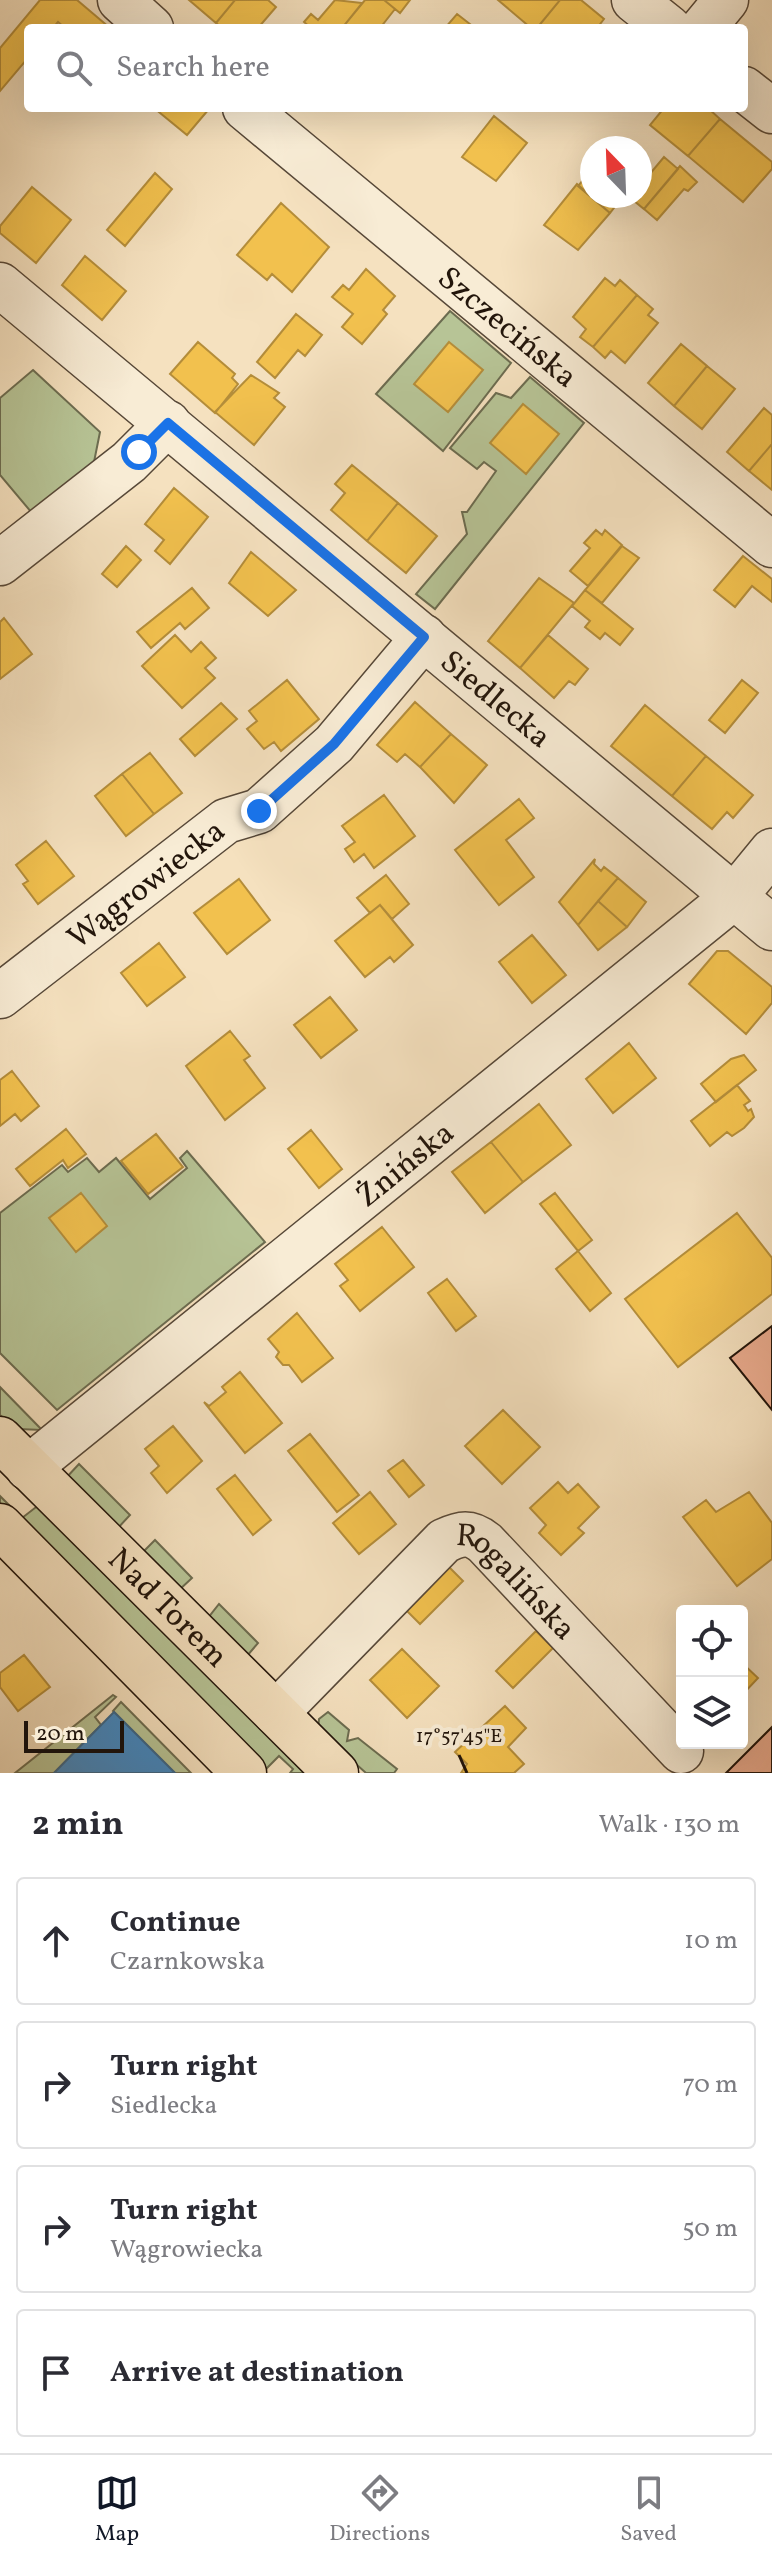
<!DOCTYPE html>
<html lang="en">
<head>
<meta charset="utf-8">
<style>
	:root { --surface:#fff; --page:#f2f2f3; --text:#2b2b33; --muted:#7c7c81; --line:#e1e1e2; --accent:#111827 }
	body { margin:0; font-family:Vollkorn,serif; background:var(--page); color:var(--text) }
	.controls { position:absolute; right:24px; bottom:24px; display:grid; overflow:hidden; border-radius:8px; box-shadow:0 8px 32px #0002 }
	.controls button { width:72px; height:72px; display:grid; place-items:center; padding:0; border:0; border-bottom:2px solid var(--line); background:var(--surface); color:var(--text); font:40px sans-serif }
	.compass { position:absolute; left:580px; top:136px; width:72px; height:72px; border-radius:50%; background:var(--surface); box-shadow:0 8px 32px #0002; rotate:337deg }
	.scale { position:absolute; left:24px; bottom:20px; width:100px; box-sizing:border-box; padding-left:8px; border:4px solid #22150b; border-top:0; font-size:22px; line-height:28px; white-space:nowrap; color:#22150b; -webkit-text-stroke:6px #f8ecd5; paint-order:stroke }
	.stop { position:absolute; width:24px; height:24px; margin:-18px; border:6px solid #1a73e8; border-radius:50%; background:#fff }
	.stop.end { background:#1a73e8; border-color:#fff; box-shadow:0 2px 8px #0008 }
	.list { margin:0; padding:0; list-style:none }
	h2 { display:flex; justify-content:space-between; align-items:center; height:104px; margin:0; padding:0 32px; font-size:34px }
	h2 small { font-size:26px; font-weight:400; color:var(--muted) }
	.list li { display:grid; grid-template-columns:52px 1fr auto; gap:24px; align-items:center; box-sizing:border-box; height:128px; margin:0 16px 16px; padding:0 16px; border:2px solid var(--line); border-radius:8px }
	.list b { display:block; font-size:30px; white-space:nowrap }
	.list p { margin:0; font-size:26px; white-space:nowrap; color:var(--muted) }
	.list em { font-size:26px; font-style:normal; color:var(--muted) }
	.icon { flex:none; width:44px; height:44px; fill:none; stroke:currentColor; stroke-width:2; stroke-linecap:round; stroke-linejoin:round }
	.map { position:relative; flex:none; width:772px; height:1773px; overflow:hidden }
	.search { position:absolute; background:var(--surface); box-shadow:0 8px 32px #0002; left:24px; right:24px; top:24px; height:88px; display:flex; align-items:center; gap:20px; box-sizing:border-box; padding:0 28px; border-radius:8px; color:var(--muted); font-size:30px }
	.sheet { height:680px; background:var(--surface) }
	nav { display:flex; justify-content:space-around; align-items:center; box-sizing:border-box; height:112px; border-top:2px solid var(--line); background:var(--surface); font-size:22px; color:var(--muted) }
	nav a { display:grid; justify-items:center; gap:4px }
	nav .on { color:var(--accent) }
	.map>svg:first-child { display:block }
	.green { fill:#b7c496; stroke:#6c6c50; stroke-width:2 }
	.homes { fill:#f2c14e; stroke:#b48d3a; stroke-width:2 }
	.schools { fill:#3f88c5; stroke:#36668d; stroke-width:2 }
	.building { fill:#e9ab8e; stroke:#22150b; stroke-width:2 }
	.lines { fill:none; stroke-linecap:round; stroke-linejoin:round }
	.minor-casing { stroke:#574838; stroke-width:47 }
	.major-casing { stroke:#22150b; stroke-width:47 }
	.minor { stroke:#f8ecd5; stroke-width:44 }
	.major { stroke:#f5e1bf; stroke-width:44 }
	.route { stroke:#1a73e8; stroke-width:10 }
	.ticks { fill:none; stroke:#22150b; stroke-width:3 }
	.labels { text-anchor:middle; stroke-width:8; stroke-linejoin:round; paint-order:stroke }
	.street-label { font-size:32px; fill:#22150b; stroke:#f8ecd5 }
	.ticks-label { font-size:20px; text-anchor:middle; fill:#22150b; stroke:#f8ecd5; stroke-width:8; stroke-linejoin:round; paint-order:stroke }
</style>
</head>
<body>
<div class="map">
<svg width="772" height="1773" viewBox="0 0 772 1773">
	<rect width="100%" height="100%" fill="#f5e1bf"/>
	<filter id="stains"><feTurbulence type="fractalNoise" baseFrequency=".0025" numOctaves="4"/><feColorMatrix values="0 0 0 0 .2 0 0 0 0 .09 0 0 0 0 .02 0 0 0 .5 -.17"/></filter>
	<radialGradient id="worn" r=".72"><stop offset=".6" stop-color="#630" stop-opacity="0"/><stop offset="1" stop-color="#630" stop-opacity=".3"/></radialGradient>
	<path class="green" d="M450,311L511,363L443,451L376,394Z
		M33,370L100,432L94,462L32,513L0,475V398Z
		M530,377L584,423L435,609L416,594L467,534L462,512H467L496,471L484,462L477,469L450,448L496,393L511,398Z
		M187,1151L265,1242L57,1410L0,1353V1213L62,1165L68,1172L87,1158L99,1172L116,1158L150,1199L187,1168L180,1158Z
		M0,1387L42,1430L18,1429L0,1415Z
		M79,1464L130,1515L117,1529L65,1479Z
		M0,1496L22,1518L40,1504L308,1773H290L293,1769L279,1756L266,1769L0,1503Z
		M155,1540L192,1578L178,1591L141,1554Z
		M219,1604L258,1643L247,1656L208,1618Z
		M113,1695L116,1697L95,1717L101,1725L54,1773H15Z
		M121,1702L191,1773H175L113,1711Z
		M328,1712L349,1730L347,1741L358,1738L397,1769L394,1773H366L318,1730L319,1719Z"/>
	<path class="homes" d="M40,0H77L110,28H65L58,22L53,28H28V58L0,91V48Z
		M189,0H235L216,23Z
		M235,0H268L276,7L258,28H222L216,23Z
		M335,0L362,3L342,28H311L304,22L311,14L318,20Z
		M365,0H384L395,9L380,28H342Z
		M384,0H410L400,13Z
		M498,0H560L537,28H531Z
		M560,0H581L604,19L597,28H537Z
		M457,14L475,28H445Z
		M154,108H208L209,109L187,135Z
		M664,108H708L720,119L688,156L650,125Z
		M494,116L527,143L496,181L462,157Z
		M720,119L772,162V169L743,202L688,156Z
		M664,157L678,169L644,209L628,196H640V167L649,175Z
		M680,166L697,182L688,191L684,189L657,220L644,209Z
		M592,169V196H623L610,213L578,186Z
		M155,173L172,189L125,246L107,230Z
		M577,184L610,213L578,250L544,225Z
		M32,187L71,220L36,263L0,233V226Z
		M281,203L329,247L292,292L272,274L267,280L237,255Z
		M85,256L126,291L102,320L62,285Z
		M366,269L395,296L383,310L387,314L362,344L342,327L353,314L332,297L343,285L349,290Z
		M605,278L615,286L620,280L637,295L593,347L580,337L586,329L573,317Z
		M637,295L653,309L648,315L658,323L625,363L611,351L605,358L593,347Z
		M296,314L322,335L305,356L298,350L275,378L257,362Z
		M198,342L235,374L232,378L238,384L215,413L170,374Z
		M449,342L483,370L448,412L414,384Z
		M681,344L707,366L674,406L648,383Z
		M707,366L735,389L702,429L674,406Z
		M251,375L279,393L274,398L285,407L254,445L215,412Z
		M523,404L559,434L526,474L490,443Z
		M764,408L772,415V444L749,471L727,452Z
		M772,444V490L749,471Z
		M352,465L398,503L367,541L331,510L345,493L335,484Z
		M174,488L208,517L170,564L155,551L164,540L145,524Z
		M398,503L437,536L406,573L367,541Z
		M596,530L602,535L605,530L622,545L588,586L570,571L590,548L584,543Z
		M126,546L141,560L117,587L102,574Z
		M622,546L639,558L602,603L585,590Z
		M251,552L296,590L268,616L229,583Z
		M743,556L772,579V602L752,586L735,607L714,590Z
		M539,578L574,603L520,668L488,641Z
		M192,588L209,608L185,629L180,623L151,648L137,632Z
		M585,590L633,629L620,645L605,633L600,639L585,627L590,621L572,606Z
		M4,618L32,654L0,679V622Z
		M175,635L191,652L201,642L216,658L205,668L215,678L182,708L142,666Z
		M548,635L588,669L575,685L569,681L554,698L520,668Z
		M287,680L319,719L281,751L274,742L264,749L247,729L257,721L249,711Z
		M742,680L758,693L725,733L709,720Z
		M415,702L451,734L420,767L405,754L397,762L377,745Z
		M221,703L237,719L195,756L180,739Z
		M645,705L706,756L672,796L611,746Z
		M451,734L487,765L454,803L420,767Z
		M150,753L182,793L154,814L122,774Z
		M706,756L753,795L733,818L727,812L712,829L672,796Z
		M122,774L154,814L126,836L95,796Z
		M384,795L415,836L374,868L364,854L354,862L345,849L355,842L342,826Z
		M519,799L534,818L506,840L534,877L499,905L455,850Z
		M46,841L74,876L38,904L23,884L28,881L16,865Z
		M595,859L594,864L601,871L604,867L618,878L578,925L559,902Z
		M386,875L409,904L392,919L380,905L370,913L357,898Z
		M618,878L646,902L627,927L598,901Z
		M239,879L270,920L227,954L194,913Z
		M598,901L627,927L598,950L578,925Z
		M380,905L413,945L394,962L390,957L365,977L335,941Z
		M532,935L566,975L532,1003L499,962Z
		M159,943L185,977L147,1006L121,973Z
		M717,951H728L772,987V1003L746,1034L689,984Z
		M330,997L357,1030L321,1058L294,1025Z
		M230,1031L250,1056L244,1060L265,1088L225,1120L186,1066Z
		M629,1043L656,1078L613,1113L586,1079Z
		M744,1055L756,1070L716,1102L701,1084L731,1059Z
		M12,1071L39,1106L21,1121L15,1114L0,1126V1080Z
		M737,1085L750,1101L744,1105L748,1111L751,1109L754,1117L744,1128L732,1136L727,1132L710,1146L691,1121Z
		M539,1104L571,1145L523,1182L491,1142Z
		M66,1129L86,1154L68,1168L63,1160L30,1186L16,1169Z
		M311,1130L342,1169L319,1188L288,1149Z
		M156,1134L183,1167L148,1194L121,1161Z
		M491,1142L523,1182L485,1213L452,1172Z
		M81,1193L107,1226L76,1252L49,1218Z
		M555,1193L592,1240L578,1251L540,1204Z
		M737,1213L772,1258V1294L678,1367L625,1299Z
		M382,1227L414,1267L360,1311L340,1286L348,1280L335,1264Z
		M578,1251L611,1293L590,1311L556,1269Z
		M447,1279L476,1316L456,1331L428,1293Z
		M297,1313L333,1358L302,1382L289,1365H283L276,1357L279,1352L268,1339Z
		M240,1372L282,1423L245,1453L204,1402L209,1406L226,1392L222,1387Z
		M503,1410L540,1447L502,1484L465,1446Z
		M173,1426L202,1461L167,1493L151,1473L159,1466L145,1449Z
		M310,1434L359,1495L337,1512L288,1451Z
		M403,1460L424,1485L409,1497L388,1471Z
		M235,1475L271,1520L253,1535L217,1489Z
		M558,1482L568,1493L578,1484L599,1507L578,1528L584,1533L561,1555L539,1533L546,1525L530,1508Z
		M370,1492L396,1524L359,1554L333,1523Z
		M749,1492L772,1523V1559L737,1586L683,1517L706,1500L716,1512Z
		M449,1567L463,1581L420,1624L406,1610Z
		M536,1631L553,1648L513,1688L496,1671Z
		M402,1649L439,1686L407,1718L370,1680Z
		M24,1655L50,1687L18,1711L0,1687V1673Z
		M742,1663L758,1678L742,1695Z
		M505,1706L526,1728L508,1747L524,1764L514,1773H461L467,1764L455,1752Z"/>
	<path class="schools" d="M114,1712L175,1773H54Z"/>
	<path class="building" d="M772,1326V1410L730,1358Z
		M772,1727V1773H726Z"/>
	<g class="lines">
		<defs>
			<g id="minor">
				<path d="M120,0L151,28"/>
				<path d="M634,0L669,28"/>
				<path d="M703,28L726,0"/>
				<path d="M744,89L772,111"/>
				<path id="s1" d="M245,108L772,545"/>
				<path id="s2" d="M0,285L772,928"/>
				<path d="M0,563L129,462L168,423"/>
				<path id="s3" d="M0,996L226,821L259,811L334,744L424,637"/>
				<path id="s4" d="M28,1468L735,896L772,851"/>
				<path id="s5" d="M276,1713L444,1541C461,1533 470,1531 485,1543L681,1751"/>
			</g>
			<g id="major">
				<path id="s6" d="M0,1439L336,1773"/>
				<path d="M0,1526L244,1773"/>
			</g>
		</defs>
		<use href="#minor" class="minor-casing"/>
		<use href="#major" class="major-casing"/>
		<use href="#minor" class="minor"/>
		<use href="#major" class="major"/>
	</g>
	<g class="lines">
		<path class="route" d="M139,452L168,423L424,637L334,744L259,811"/>
	</g>
	<path class="ticks" d="M459,1755L467,1773"/>
	<g class="labels">
		<g class="street-label">
			<text dy="11" stroke="none"><textPath href="#s1" startOffset="342">Szczecińska</textPath></text>
			<text dy="11" stroke="none"><textPath href="#s2" startOffset="646">Siedlecka</textPath></text>
			<text dy="11" stroke="none"><textPath href="#s3" startOffset="184">Wągrowiecka</textPath></text>
			<text dy="11" stroke="none"><textPath href="#s4" startOffset="484">Żnińska</textPath></text>
			<text dy="11" stroke="none"><textPath href="#s5" startOffset="332">Rogalińska</textPath></text>
			<text dy="11" stroke="none"><textPath href="#s6" startOffset="238">Nad Torem</textPath></text>
		</g>
	</g>
	<g class="ticks-label">
		<text x="459" y="1742">17°57'45"E</text>
	</g>
	<rect width="100%" height="100%" filter="url(#stains)"/>
	<rect width="100%" height="100%" fill="url(#worn)"/>
</svg>
<div class="controls">
<button><svg class="icon" aria-label="locate" viewBox="0 0 24 24"><circle cx="12" cy="12" r="6"/><path d="M12 2v4M12 18v4M2 12h4M18 12h4"/></svg></button>
<button><svg class="icon" aria-label="layers" viewBox="0 0 24 24"><path d="M12 4l9 5-9 5-9-5zM3 14l9 5 9-5"/></svg></button>
</div>
<svg class="compass" viewBox="-18 -18 36 36"><path d="M0-13l5 13h-10z" fill="#e53935"/><path d="M0 13l5-13h-10z" fill="#7c7c81"/></svg>
<div class="scale">20 m</div>
<div class="stop" style="left:139px;top:452px"></div>
<div class="stop end" style="left:259px;top:811px"></div>
<div class="search"><svg class="icon" aria-label="search" viewBox="0 0 24 24"><circle cx="10" cy="10" r="6"/><path d="M15 15l6 6"/></svg>Search here</div>
</div>
<section class="sheet">
<h2>2 min<small>Walk · 130 m</small></h2>
<ul class="list">
<li><svg class="icon" aria-label="ahead" viewBox="0 0 24 24"><path d="M12 20V5M6 11l6-6 6 6"/></svg><div><b>Continue</b><p>Czarnkowska</p></div><em>10 m</em></li>
<li><svg class="icon" aria-label="right" viewBox="0 0 24 24"><path d="M7 20v-9h11M14 6l5 5-5 5"/></svg><div><b>Turn right</b><p>Siedlecka</p></div><em>70 m</em></li>
<li><svg class="icon" aria-label="right" viewBox="0 0 24 24"><path d="M7 20v-9h11M14 6l5 5-5 5"/></svg><div><b>Turn right</b><p>Wągrowiecka</p></div><em>50 m</em></li>
<li><svg class="icon" aria-label="arrive" viewBox="0 0 24 24"><path d="M6 21V4h12l-3 4 3 4H6"/></svg><div><b>Arrive at destination</b></div></li>
</ul>
</section>
<nav>
<a class="on"><svg class="icon" aria-label="map" viewBox="0 0 24 24"><path d="M3 6l6-2 6 2 6-2v14l-6 2-6-2-6 2zM9 4v14M15 6v14"/></svg>Map</a>
<a><svg class="icon" aria-label="directions" viewBox="0 0 24 24"><path d="M12 3l9 9-9 9-9-9zM9 14v-3h6M13 9l2 2-2 2"/></svg>Directions</a>
<a><svg class="icon" aria-label="saved" viewBox="0 0 24 24"><path d="M7 4h10v16l-5-4-5 4z"/></svg>Saved</a>
</nav>
</body>
</html>
